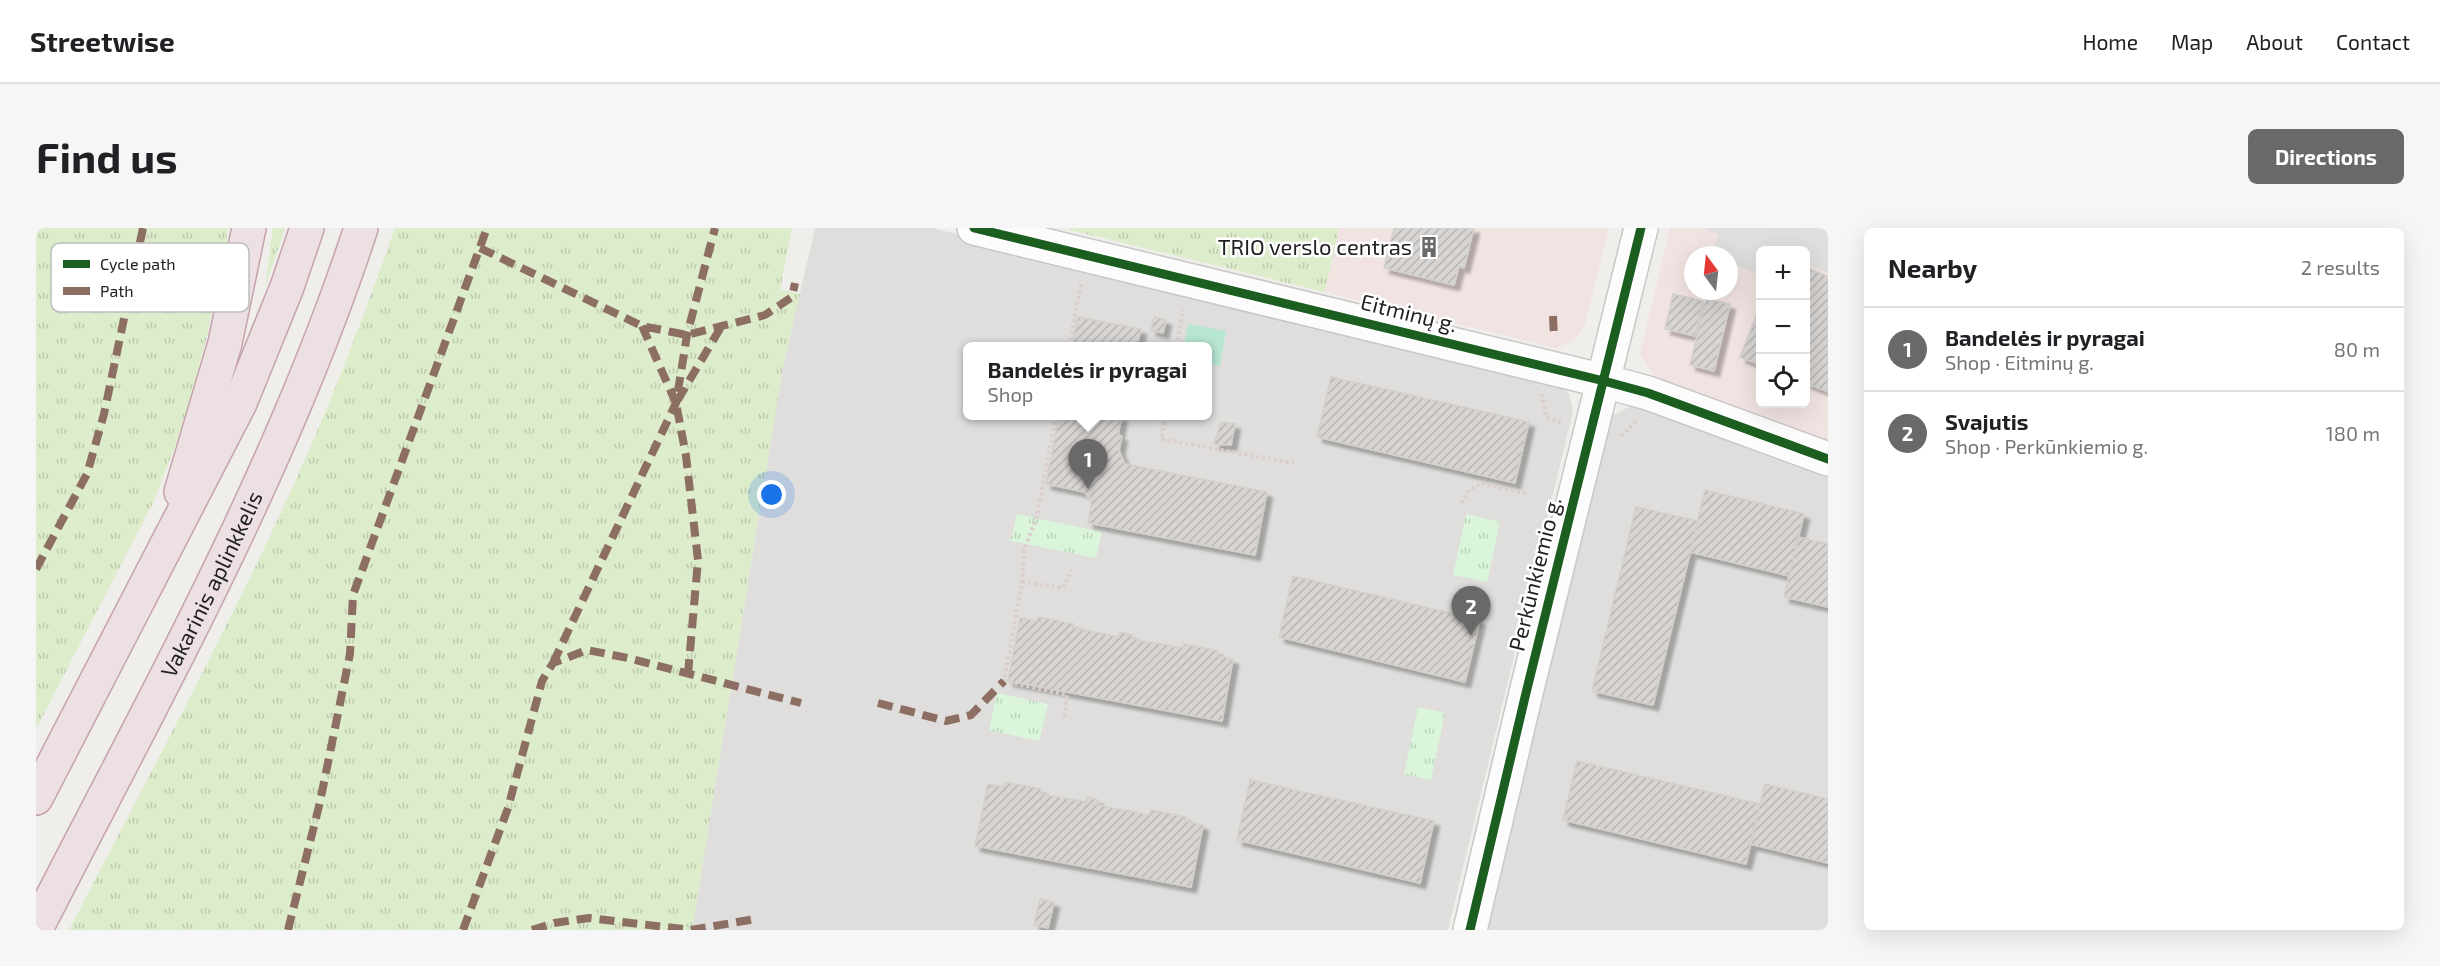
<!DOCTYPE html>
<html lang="en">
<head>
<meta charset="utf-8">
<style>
	:root { --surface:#fff; --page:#f6f6f6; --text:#202124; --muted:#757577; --line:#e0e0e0; --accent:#6a6968 }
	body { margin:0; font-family:"Exo 2",sans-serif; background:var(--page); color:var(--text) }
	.controls { position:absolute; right:18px; top:18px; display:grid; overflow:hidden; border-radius:9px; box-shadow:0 6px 24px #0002 }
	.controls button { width:54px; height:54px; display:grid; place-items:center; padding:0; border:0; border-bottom:2px solid var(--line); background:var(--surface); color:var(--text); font:30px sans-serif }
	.compass { position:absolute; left:1648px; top:18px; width:54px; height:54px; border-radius:50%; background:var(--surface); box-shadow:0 6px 24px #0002; rotate:345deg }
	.you { position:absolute; left:736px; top:267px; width:21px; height:21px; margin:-15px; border:4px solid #fff; border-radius:50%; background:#1a73e8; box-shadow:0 0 0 9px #1a73e833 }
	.badge { display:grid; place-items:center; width:39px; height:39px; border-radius:50%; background:var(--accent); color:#fff; font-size:20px; font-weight:700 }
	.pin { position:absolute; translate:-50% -50px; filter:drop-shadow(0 2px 3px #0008) }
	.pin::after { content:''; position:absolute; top:32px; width:21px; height:18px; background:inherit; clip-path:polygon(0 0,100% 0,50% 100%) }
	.popup { position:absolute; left:927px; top:114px; width:249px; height:78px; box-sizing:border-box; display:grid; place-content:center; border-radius:9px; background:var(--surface); filter:drop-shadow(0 2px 4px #0005); font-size:20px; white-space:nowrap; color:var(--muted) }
	.popup b { font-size:22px; color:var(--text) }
	.popup::after { content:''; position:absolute; left:50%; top:100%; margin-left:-12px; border:12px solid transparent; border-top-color:var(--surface) }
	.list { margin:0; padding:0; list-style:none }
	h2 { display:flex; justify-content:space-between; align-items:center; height:78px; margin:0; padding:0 24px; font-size:26px }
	h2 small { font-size:20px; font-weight:400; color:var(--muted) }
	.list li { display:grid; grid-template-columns:39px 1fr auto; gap:18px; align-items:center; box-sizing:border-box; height:84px; padding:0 24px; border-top:2px solid var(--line) }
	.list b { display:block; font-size:22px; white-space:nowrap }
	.list p { margin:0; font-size:20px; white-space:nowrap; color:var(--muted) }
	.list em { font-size:20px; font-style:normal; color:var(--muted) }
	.icon { flex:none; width:33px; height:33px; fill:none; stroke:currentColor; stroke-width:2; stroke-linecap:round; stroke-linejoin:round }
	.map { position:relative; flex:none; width:1792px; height:702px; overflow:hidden; border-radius:9px }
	header { display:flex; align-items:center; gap:36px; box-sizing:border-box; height:84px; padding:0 30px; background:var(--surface); border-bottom:2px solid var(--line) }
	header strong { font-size:28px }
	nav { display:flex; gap:33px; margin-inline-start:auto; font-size:21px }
	.intro { display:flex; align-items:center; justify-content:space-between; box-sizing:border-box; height:144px; padding:0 36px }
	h1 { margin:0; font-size:42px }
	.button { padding:15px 27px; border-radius:9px; background:var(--accent); color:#fff; font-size:21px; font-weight:700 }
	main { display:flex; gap:36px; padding:0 36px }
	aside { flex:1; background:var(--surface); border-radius:9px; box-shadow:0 6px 24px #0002 }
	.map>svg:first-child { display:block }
	.residential { fill:#dfdedc; fill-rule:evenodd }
	.commercial { fill:#f1e3e1; fill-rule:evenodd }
	.grass { fill:url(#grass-tufts) }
	.park { fill:url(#park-tufts) }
	.pitch { fill:#b7e6d2 }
	.parking { fill:#e0dfde }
	.building { fill:url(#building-hatch); stroke:#d3d0cc; stroke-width:1.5; filter:url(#shadow) }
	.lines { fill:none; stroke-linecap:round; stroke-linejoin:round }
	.minor-casing { stroke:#c9c8c7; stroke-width:36 }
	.highway-casing { stroke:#c5a2ac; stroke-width:36 }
	.path { stroke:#dccecd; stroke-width:4; stroke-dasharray:3 3; stroke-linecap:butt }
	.minor { stroke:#fdfcfc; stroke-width:33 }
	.highway { stroke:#ece0e2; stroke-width:33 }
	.quiet { stroke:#8d6e63; stroke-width:8; stroke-dasharray:15 8; stroke-linecap:butt }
	.cycleway-casing { stroke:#fff; stroke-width:13 }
	.cycleway { stroke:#1b5e20; stroke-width:9 }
	.labels { text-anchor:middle; stroke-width:5; stroke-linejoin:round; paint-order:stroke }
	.poi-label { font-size:22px; fill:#222; stroke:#fff; text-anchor:end }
	.street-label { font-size:22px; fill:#222; stroke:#fff }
	.key { fill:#fff; stroke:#bdbdbd; stroke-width:1.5 }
	.key-label { font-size:16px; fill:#222 }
</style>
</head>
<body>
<header>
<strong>Streetwise</strong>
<nav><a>Home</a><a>Map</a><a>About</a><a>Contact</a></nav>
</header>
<div class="intro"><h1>Find us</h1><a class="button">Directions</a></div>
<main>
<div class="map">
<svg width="1792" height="702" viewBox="0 0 1792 702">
	<defs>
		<pattern id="grass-tufts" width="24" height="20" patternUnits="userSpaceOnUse" patternTransform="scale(1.5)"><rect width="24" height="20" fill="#ddeccb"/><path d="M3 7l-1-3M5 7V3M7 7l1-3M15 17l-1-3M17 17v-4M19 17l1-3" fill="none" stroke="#bdcaae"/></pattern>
		<pattern id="park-tufts" width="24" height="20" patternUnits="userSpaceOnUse" patternTransform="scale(1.5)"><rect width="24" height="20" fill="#daf5da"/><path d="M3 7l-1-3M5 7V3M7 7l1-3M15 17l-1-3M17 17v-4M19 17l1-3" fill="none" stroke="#bbd2bb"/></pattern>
		<pattern id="building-hatch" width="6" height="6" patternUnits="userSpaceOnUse" patternTransform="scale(1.5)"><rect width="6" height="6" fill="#d7d4d2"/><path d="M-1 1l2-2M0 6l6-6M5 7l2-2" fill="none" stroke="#b8b6b4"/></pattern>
		<filter id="shadow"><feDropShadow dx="5.5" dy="5.5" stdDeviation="1.5" flood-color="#0004"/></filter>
	</defs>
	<rect width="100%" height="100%" fill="#f0eeeb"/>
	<path class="residential" d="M779,0H896L1518,153L1533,166L1537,183L1412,702H656L747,138ZM932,118H1172V188H932Z
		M1597,177L1792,247V702H1451L1575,188Z"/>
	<path class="commercial" d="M1303,0H1573L1549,97L1538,113L1520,120L1289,64Z
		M1634,0H1792V220L1623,156L1604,126ZM1724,22H1770V176H1724ZM1657,27H1693V63H1657Z"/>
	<path class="grass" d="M0,0H192L188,31L169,116L148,194L118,273L0,501Z
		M236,0H249L229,60L236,6Z
		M359,0H756L744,61L764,66L747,138L656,702H33C110,552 192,403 261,249C298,168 329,84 359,0Z
		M1035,0H1303L1289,64L1034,2Z"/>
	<path class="park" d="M981,286L1066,304L1060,330L975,313Z
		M1430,286L1464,294L1451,354L1417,347Z
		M961,465L1012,476L1003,513L953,502Z
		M1382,479L1409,485L1395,552L1368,546Z"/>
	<path class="pitch" d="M1152,96L1190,103L1184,138L1172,136V118H1148Z"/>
	<path class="parking" d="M1672,0H1792V45L1770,36V22H1724V47L1693,35V27H1674L1683,6L1671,2Z
		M790,11L961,49L948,108L777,70Z
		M764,80L937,118H932V177L751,137Z
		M1198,102L1264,116L1242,225L1113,200L1116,188H1172V140L1189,143Z
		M756,154L931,191L918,248L744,211Z
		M742,224L914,262L901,318L730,280Z
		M736,297L909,335L897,392L724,353Z
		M722,368L893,405L880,461L709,423Z
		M1661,388L1792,417V542L1716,525L1713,536L1632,517Z"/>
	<path class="building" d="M1358,0H1438L1428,40L1423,38L1418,57L1348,40Z
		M1770,39L1792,49V164L1770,155Z
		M1637,66L1667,73L1659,108L1629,101Z
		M1670,71L1694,76L1678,143L1654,137Z
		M1724,79V137L1704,129Z
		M1042,89L1105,101L1101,118H1036Z
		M1118,89L1130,92L1127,105L1115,102Z
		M1295,149L1493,194L1479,255L1281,209Z
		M1023,188H1086L1082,207L1086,208L1083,222L1089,236L1231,264L1219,327L1052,295L1056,273L1048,264L1010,256Z
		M1185,194L1199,196L1195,217L1178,216Z
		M1669,262L1768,286L1753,348L1654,324Z
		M1600,279L1662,293L1617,477L1556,463Z
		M1762,309L1792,316V379L1748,369Z
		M1257,348L1444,392L1429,454L1243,409Z
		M1002,389L1038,396L1037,400L1083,409L1084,404L1096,407L1095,411L1147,420L1148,416L1182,423L1181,428L1197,431L1186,493L972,453L984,390L1001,393Z
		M1541,533L1724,576L1710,636L1527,592Z
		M1214,552L1398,593L1384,655L1201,612Z
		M969,554L1005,561L1004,566L1050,574L1051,569L1062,572L1061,577L1114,587L1115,582L1150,589L1149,593L1167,597L1155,659L939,618L952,556L968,559Z
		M1729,556L1792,571V635L1714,616Z
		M1004,671L1018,674L1012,700L998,697Z"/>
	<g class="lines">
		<defs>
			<path id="minor" d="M938,0L1568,153L1612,165L1792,231
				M1434,702L1490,465L1605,0"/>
			<g id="highway">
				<path d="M145,264L189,115L213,0"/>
				<path d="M0,570L204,175L251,59L271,0"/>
				<path id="s1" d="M0,701C117,472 245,245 325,0"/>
			</g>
		</defs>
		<use href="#minor" class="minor-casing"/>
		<use href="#highway" class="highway-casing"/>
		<path class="path" d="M1033,118L1045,56
			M1141,118L1147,81
			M1506,166L1510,189L1527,195
			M1020,188L1001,288L988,322L986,354L968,453L1031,467L1028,491
			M1129,188L1125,211L1262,236
			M1585,208L1601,193
			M1425,275L1433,262L1446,255L1490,266
			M986,354L1027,360L1036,342"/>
		<use href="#minor" class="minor"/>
		<use href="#highway" class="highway"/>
		<path class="quiet" d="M444,20L606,98L651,107L729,87L756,69L759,55
			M1517,88L1518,110
			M606,98L640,175
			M0,341L51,246L68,186L107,0
			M517,435L640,175L651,107L679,0
			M652,446L662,332L650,228L640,175L685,99
			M842,475L910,493L935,487L968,453
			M252,702L284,574L314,426L317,367L451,0
			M427,702L472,580L506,453L517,435L551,422L592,430L765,475
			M496,702L518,695L553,690L655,702L719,691"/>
		<defs>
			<path id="cycleway" d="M938,0L1568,153L1612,165L1792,231
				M1434,702L1490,465L1605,0"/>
		</defs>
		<use href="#cycleway" class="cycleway-casing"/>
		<use href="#cycleway" class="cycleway"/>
	</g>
	<defs>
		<symbol id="building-bare" viewBox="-9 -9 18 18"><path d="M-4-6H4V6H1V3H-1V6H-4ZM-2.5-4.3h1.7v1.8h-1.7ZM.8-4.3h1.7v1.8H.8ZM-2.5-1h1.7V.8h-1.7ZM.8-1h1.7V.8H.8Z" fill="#6a6968" stroke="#fff" stroke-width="2.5" paint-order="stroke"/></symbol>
	</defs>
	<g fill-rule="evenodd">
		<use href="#building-bare" x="1378" y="4" width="30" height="30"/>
	</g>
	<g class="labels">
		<g class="poi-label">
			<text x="1376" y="27">TRIO verslo centras</text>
		</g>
		<g class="street-label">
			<text transform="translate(1373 85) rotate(14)" y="8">Eitminų g.</text>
			<text transform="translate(1499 346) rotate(-76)" y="8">Perkūnkiemio g.</text>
			<text dy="8" stroke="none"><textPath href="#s1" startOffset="387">Vakarinis aplinkkelis</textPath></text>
		</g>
	</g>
	<rect x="15" y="15" width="198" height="69" rx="9" class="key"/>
	<rect x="27" y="32" width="27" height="8" fill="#1b5e20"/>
	<rect x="27" y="59" width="27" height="8" fill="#8d6e63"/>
	<g class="key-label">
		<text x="64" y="42">Cycle path</text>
		<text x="64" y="69">Path</text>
	</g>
</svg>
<div class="controls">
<button>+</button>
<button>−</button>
<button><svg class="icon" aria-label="locate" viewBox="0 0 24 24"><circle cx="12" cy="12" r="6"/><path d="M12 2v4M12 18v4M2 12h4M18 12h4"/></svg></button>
</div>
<svg class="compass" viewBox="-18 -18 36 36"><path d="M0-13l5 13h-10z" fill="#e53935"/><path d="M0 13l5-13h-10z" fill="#757577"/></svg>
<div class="you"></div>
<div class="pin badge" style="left:1052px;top:261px">1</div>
<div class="popup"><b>Bandelės ir pyragai</b>Shop</div>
<div class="pin badge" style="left:1435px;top:408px">2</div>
</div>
<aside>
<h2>Nearby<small>2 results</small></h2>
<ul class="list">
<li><span class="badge">1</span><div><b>Bandelės ir pyragai</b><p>Shop · Eitminų g.</p></div><em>80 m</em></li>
<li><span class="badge">2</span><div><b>Svajutis</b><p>Shop · Perkūnkiemio g.</p></div><em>180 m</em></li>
</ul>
</aside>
</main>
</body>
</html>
